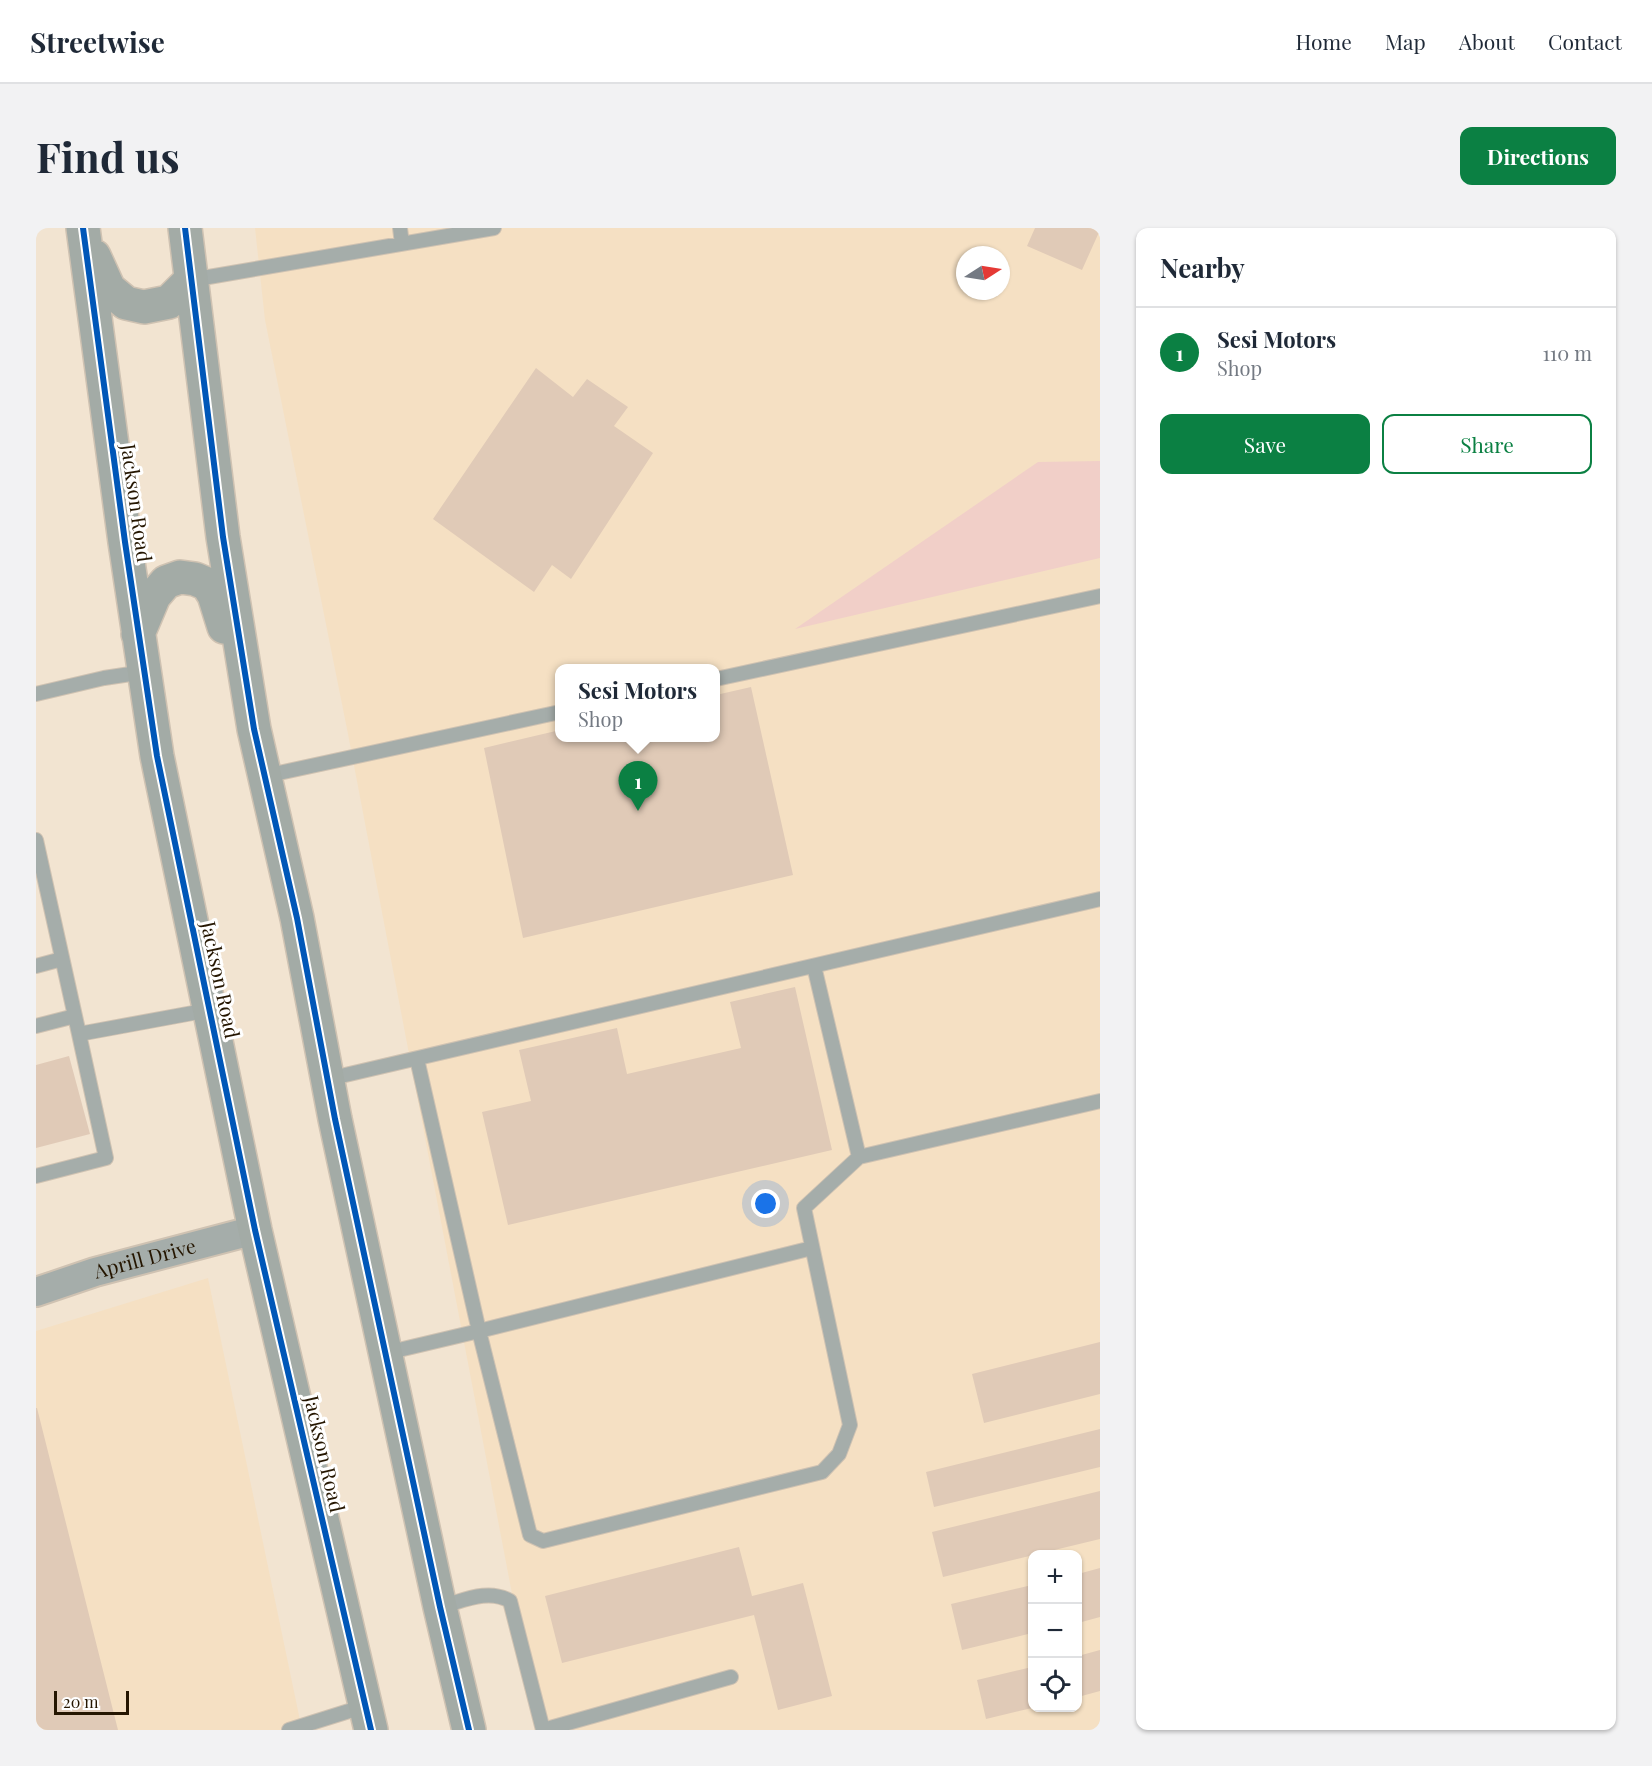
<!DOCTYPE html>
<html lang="en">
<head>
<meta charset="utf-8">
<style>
	:root { --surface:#fff; --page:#f2f2f3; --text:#1f2937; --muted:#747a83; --line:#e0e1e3; --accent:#0b8043 }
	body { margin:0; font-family:"Playfair Display",serif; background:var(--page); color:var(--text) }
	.controls { position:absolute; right:18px; bottom:18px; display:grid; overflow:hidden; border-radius:12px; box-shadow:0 2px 4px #0004 }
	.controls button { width:54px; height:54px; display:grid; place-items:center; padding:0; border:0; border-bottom:2px solid var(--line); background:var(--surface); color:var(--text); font:30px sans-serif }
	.compass { position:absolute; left:920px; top:18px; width:54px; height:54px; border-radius:50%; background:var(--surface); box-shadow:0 2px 4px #0004; rotate:78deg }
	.scale { position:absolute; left:18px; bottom:15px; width:75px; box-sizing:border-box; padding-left:6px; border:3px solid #251601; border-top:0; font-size:16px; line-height:21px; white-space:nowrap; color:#251601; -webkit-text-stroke:4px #fff; paint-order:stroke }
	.you { position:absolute; left:730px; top:976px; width:21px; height:21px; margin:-15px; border:4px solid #fff; border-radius:50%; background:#1a73e8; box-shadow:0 0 0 9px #1a73e833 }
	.badge { display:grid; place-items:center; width:39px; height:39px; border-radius:50%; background:var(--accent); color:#fff; font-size:20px; font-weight:700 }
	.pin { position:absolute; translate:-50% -50px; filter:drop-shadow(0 2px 3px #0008) }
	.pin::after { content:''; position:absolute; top:32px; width:21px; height:18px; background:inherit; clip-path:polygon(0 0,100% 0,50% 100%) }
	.popup { position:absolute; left:519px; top:436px; width:165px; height:78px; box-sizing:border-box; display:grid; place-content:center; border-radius:12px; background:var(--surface); filter:drop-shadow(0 2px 4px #0005); font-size:20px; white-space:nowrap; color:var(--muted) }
	.popup b { font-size:22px; color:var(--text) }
	.popup::after { content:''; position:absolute; left:50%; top:100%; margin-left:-12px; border:12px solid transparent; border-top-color:var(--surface) }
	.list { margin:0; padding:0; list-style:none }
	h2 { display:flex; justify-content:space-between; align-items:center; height:78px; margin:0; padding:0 24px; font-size:26px }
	h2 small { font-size:20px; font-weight:400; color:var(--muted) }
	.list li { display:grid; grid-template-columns:39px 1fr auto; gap:18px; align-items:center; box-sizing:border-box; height:90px; padding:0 24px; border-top:2px solid var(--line) }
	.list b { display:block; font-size:22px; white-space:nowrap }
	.list p { margin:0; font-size:20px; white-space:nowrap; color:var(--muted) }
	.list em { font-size:20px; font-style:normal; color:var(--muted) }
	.actions { display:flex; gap:12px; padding:18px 24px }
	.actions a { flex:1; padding:14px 0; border:2px solid var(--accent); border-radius:12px; text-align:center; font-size:21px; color:var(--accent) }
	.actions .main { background:var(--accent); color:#fff }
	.icon { flex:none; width:33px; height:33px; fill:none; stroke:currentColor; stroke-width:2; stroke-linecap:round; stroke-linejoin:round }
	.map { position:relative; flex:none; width:1064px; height:1502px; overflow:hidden; border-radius:12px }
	header { display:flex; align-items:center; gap:36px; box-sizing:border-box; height:84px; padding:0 30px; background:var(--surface); border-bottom:2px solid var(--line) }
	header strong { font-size:28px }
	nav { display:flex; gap:33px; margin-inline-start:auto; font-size:21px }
	.intro { display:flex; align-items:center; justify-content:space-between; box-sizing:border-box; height:144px; padding:0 36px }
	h1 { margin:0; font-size:42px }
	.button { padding:15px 27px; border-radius:12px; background:var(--accent); color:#fff; font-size:21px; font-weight:700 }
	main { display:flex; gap:36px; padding:0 36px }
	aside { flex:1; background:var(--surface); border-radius:12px; box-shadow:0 2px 4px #0004 }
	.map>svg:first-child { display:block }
	.built { fill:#f5e0c3; fill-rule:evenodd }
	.green { fill:#f1cfc8 }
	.building { fill:#e0cab7 }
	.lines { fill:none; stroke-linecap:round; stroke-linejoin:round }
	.service-casing { stroke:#cfc2b2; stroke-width:16 }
	.minor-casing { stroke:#cfc2b2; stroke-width:32 }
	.secondary-casing { stroke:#cfc2b2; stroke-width:36 }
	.service { stroke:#a5adaa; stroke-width:14 }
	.minor { stroke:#a5adaa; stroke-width:28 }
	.secondary { stroke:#a3aba6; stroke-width:33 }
	.cycleway-casing { stroke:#fff; stroke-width:10 }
	.cycleway { stroke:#0057b8; stroke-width:6 }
	.labels { text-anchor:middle; stroke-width:6; stroke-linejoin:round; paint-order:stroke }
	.street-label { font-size:20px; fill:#251601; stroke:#fff }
</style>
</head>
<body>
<header>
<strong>Streetwise</strong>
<nav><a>Home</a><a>Map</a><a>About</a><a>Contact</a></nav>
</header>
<div class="intro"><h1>Find us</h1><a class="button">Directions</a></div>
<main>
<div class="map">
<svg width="1064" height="1502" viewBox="0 0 1064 1502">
	<rect width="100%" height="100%" fill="#f2e4d1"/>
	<path class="built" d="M219,0H1064V1502H502L312,506L229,92ZM929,27H965V63H929ZM524,440H680V510H524ZM996,1326H1042V1480H996Z
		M172,1050L266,1502H0V1103Z"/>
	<path class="green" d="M1064,233V330L759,401L1002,234Z"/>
	<path class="building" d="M999,0H1064V2L1046,42L991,18Z
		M500,140L537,169L551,151L592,179L578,198L617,225L535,351L516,337L498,364L397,291Z
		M715,459L757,647L487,710L448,520L524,502V510H680V467Z
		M759,759L796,922L472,997L446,884L495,873L483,822L581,800L591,846L705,820L694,774Z
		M33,828L54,906L0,920V837Z
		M1064,1114V1166L948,1195L936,1146Z
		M0,1180H1L82,1502H0Z
		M1064,1201V1239L898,1279L890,1244Z
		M1064,1263V1311L907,1349L896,1304Z
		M703,1319L716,1368L767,1355L796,1468L742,1482L718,1387L526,1435L509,1368Z
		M1064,1340V1389L1042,1395V1346Z
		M996,1357V1405L926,1422L915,1376Z
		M1064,1422V1463L1042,1469V1428Z
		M996,1439V1480L950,1491L941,1452Z"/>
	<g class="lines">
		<defs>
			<path id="service" d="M364,0L366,16
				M155,52L458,0
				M680,451L1064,368
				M0,466L68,450L108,444
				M229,548L524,484
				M0,612L43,806L173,782
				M0,738L26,731
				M778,738L823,929
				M0,798L39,788
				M381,831L443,1103L776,1020
				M292,851L1064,671
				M0,948L70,930L43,806
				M350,1125L443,1103L494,1307L507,1313L786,1244L803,1226L814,1197L768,980L823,929L1064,873
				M404,1379C427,1373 452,1360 474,1373L507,1502
				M253,1502L329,1478
				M507,1502L695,1449"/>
			<g id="minor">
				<path id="s1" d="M0,1064L59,1044L219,1002"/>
			</g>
			<path id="secondary" d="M47,0L89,314L121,528L219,1002L335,1502
				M149,0L187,309L218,501L261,690L299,891L404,1379L433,1502
				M58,28L73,61L90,75L108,79L133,74L155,52
				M102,406L118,368L130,354L144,349L159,351L171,356L178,367L188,399"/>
		</defs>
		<use href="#service" class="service-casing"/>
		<use href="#minor" class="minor-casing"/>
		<use href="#secondary" class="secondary-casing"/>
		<use href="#service" class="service"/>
		<use href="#minor" class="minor"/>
		<use href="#secondary" class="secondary"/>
		<defs>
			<path id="cycleway" d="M47,0L89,314L121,528L219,1002L335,1502
				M149,0L187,309L218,501L261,690L299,891L404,1379L433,1502"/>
		</defs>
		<use href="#cycleway" class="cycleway-casing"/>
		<use href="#cycleway" class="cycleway"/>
	</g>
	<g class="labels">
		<g class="street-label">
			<text transform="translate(100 275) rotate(82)" y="7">Jackson Road</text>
			<text transform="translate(184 752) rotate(78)" y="7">Jackson Road</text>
			<text dy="7" stroke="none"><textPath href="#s1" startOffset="114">Aprill Drive</textPath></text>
			<text transform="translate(288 1226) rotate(77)" y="7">Jackson Road</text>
		</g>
	</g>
</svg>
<div class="controls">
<button>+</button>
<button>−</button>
<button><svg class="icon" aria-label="locate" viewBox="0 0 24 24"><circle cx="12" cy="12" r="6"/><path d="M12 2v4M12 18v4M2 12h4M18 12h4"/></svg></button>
</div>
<svg class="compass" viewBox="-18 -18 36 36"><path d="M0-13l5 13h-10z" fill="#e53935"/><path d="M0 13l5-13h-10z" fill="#747a83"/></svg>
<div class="scale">20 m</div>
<div class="you"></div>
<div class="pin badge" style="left:602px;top:583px">1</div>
<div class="popup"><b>Sesi Motors</b>Shop</div>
</div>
<aside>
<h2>Nearby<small></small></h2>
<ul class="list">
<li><span class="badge">1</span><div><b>Sesi Motors</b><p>Shop</p></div><em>110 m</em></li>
</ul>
<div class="actions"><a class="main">Save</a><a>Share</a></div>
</aside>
</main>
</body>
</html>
